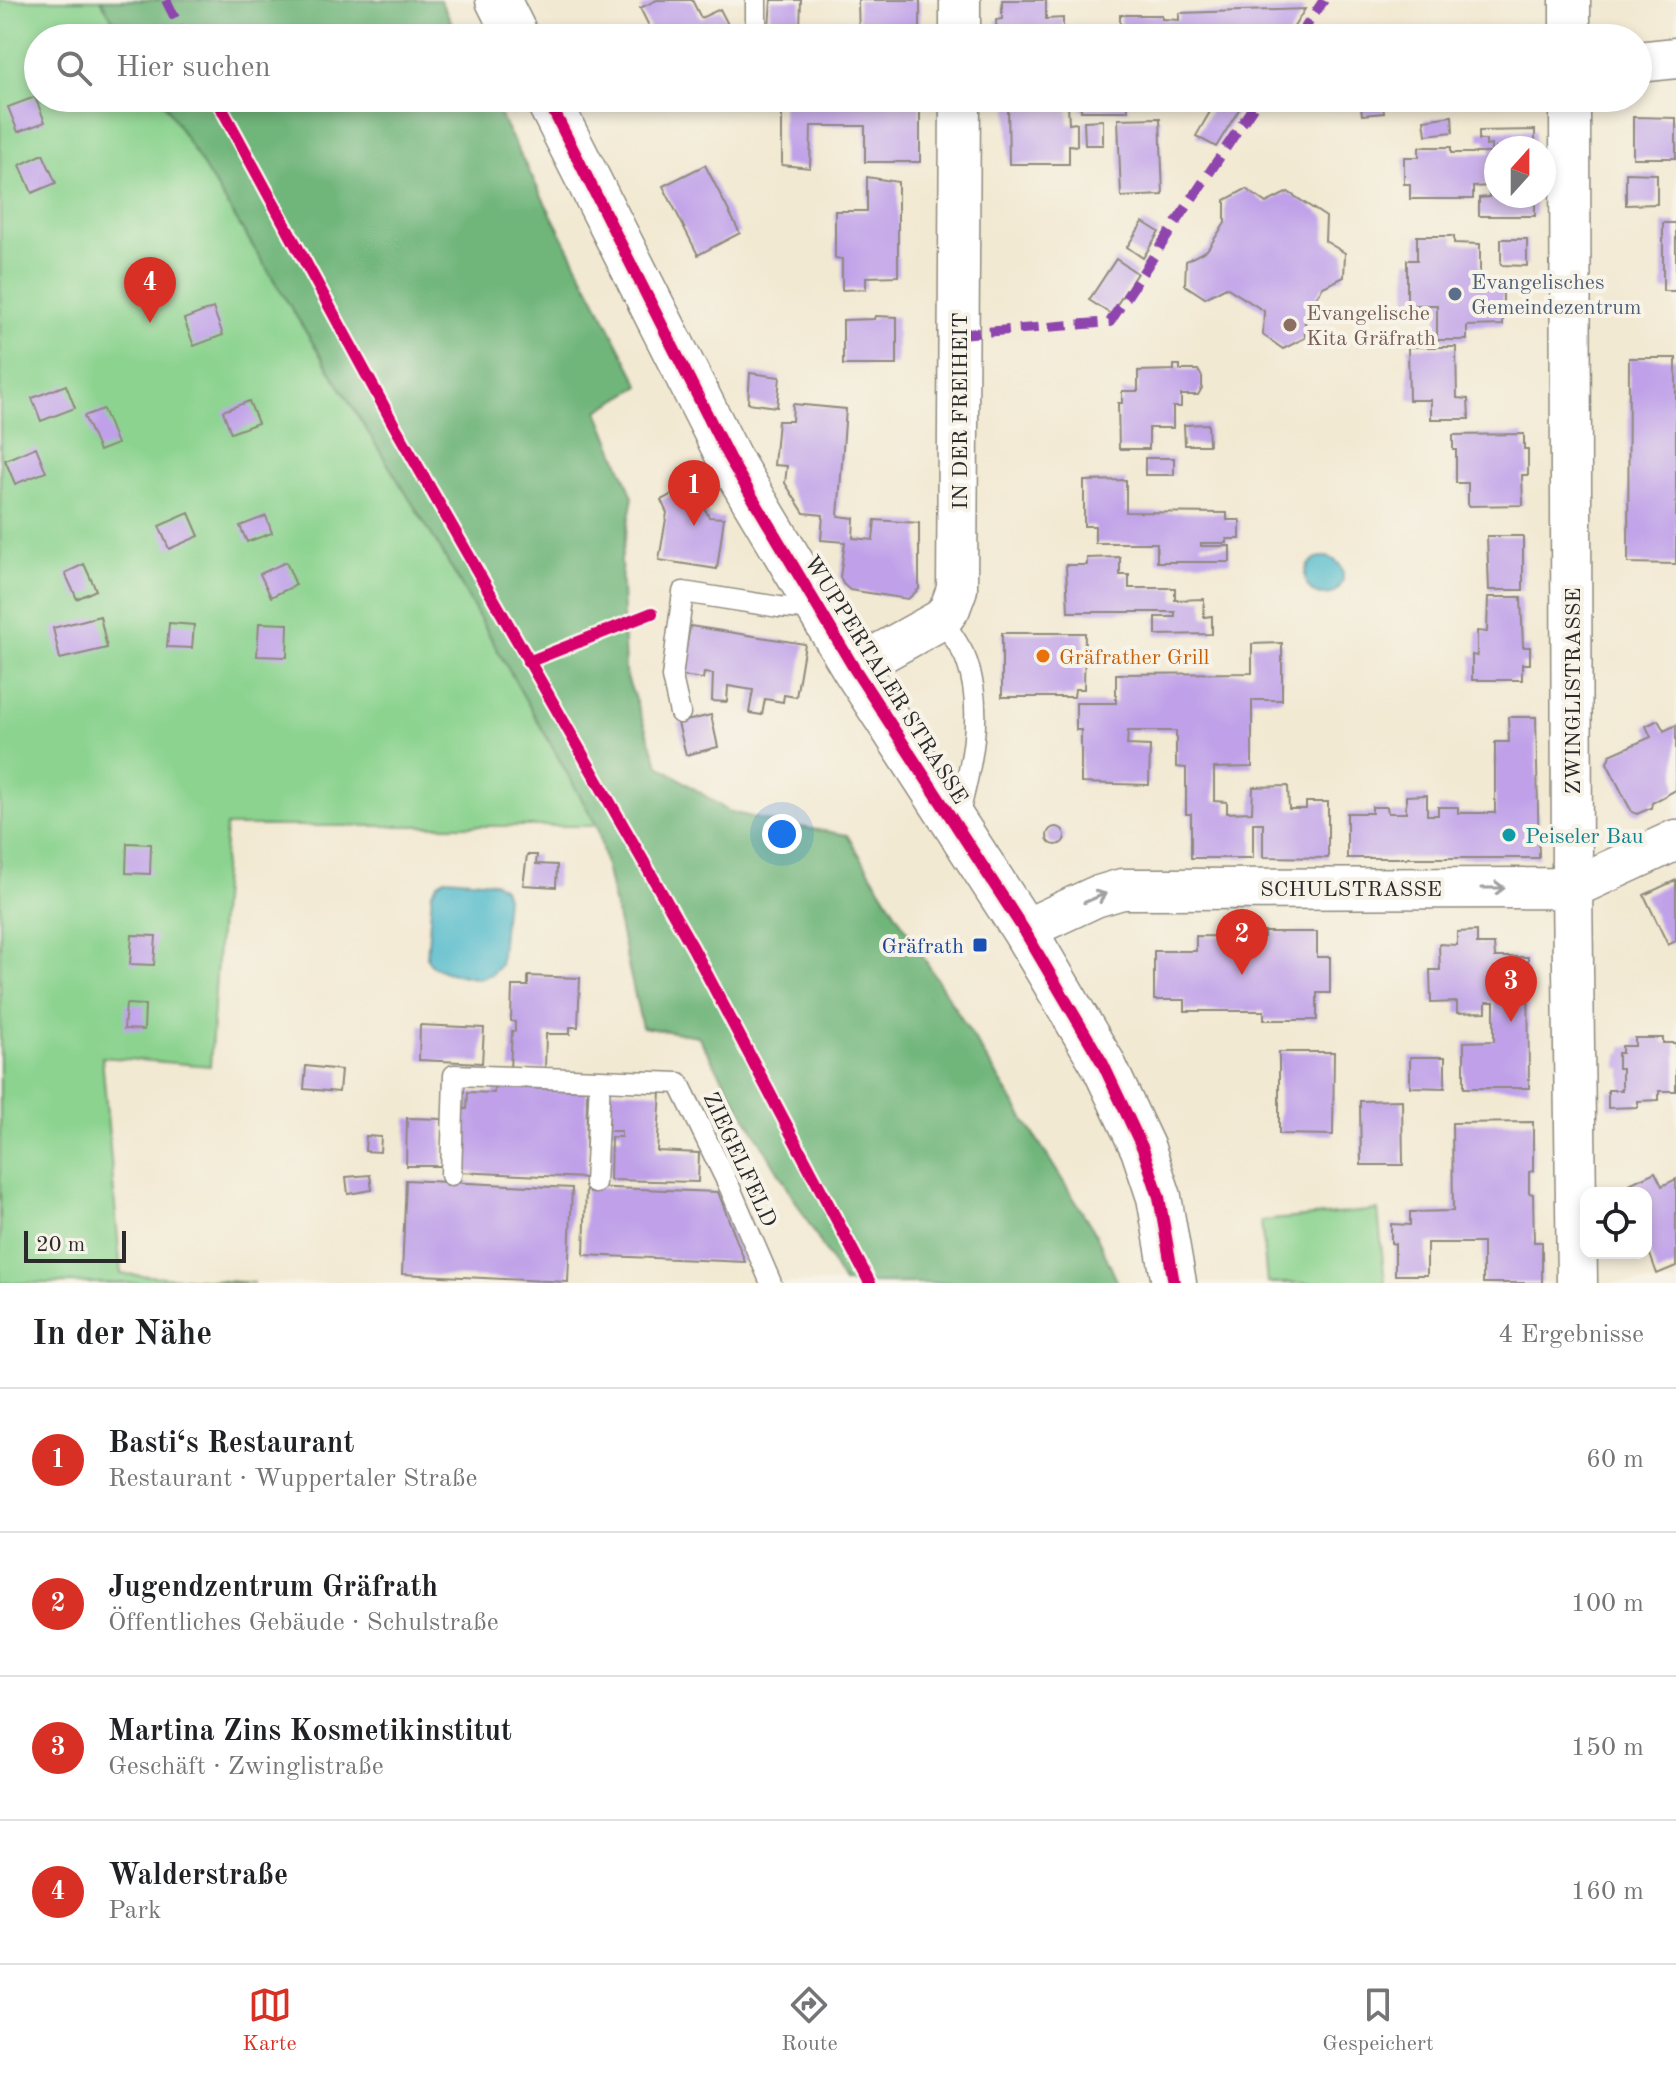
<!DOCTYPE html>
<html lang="de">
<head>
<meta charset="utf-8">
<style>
	:root { --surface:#fff; --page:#f2f2f2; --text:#202124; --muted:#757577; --line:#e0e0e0; --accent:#d93025 }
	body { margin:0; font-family:"Old Standard TT",serif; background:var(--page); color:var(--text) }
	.controls { position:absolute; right:24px; bottom:24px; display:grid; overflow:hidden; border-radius:16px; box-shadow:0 4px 12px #0003 }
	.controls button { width:72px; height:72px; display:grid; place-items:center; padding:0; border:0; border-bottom:2px solid var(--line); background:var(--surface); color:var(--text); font:40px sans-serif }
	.compass { position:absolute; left:1484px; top:136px; width:72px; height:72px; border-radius:50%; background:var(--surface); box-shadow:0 4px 12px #0003; rotate:21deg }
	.scale { position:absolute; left:24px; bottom:20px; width:102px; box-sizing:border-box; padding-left:8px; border:4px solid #2b2b2b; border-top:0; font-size:22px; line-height:28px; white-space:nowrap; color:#2b2b2b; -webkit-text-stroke:6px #f7f3e8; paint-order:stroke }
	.you { position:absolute; left:782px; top:834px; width:28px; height:28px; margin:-20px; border:6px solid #fff; border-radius:50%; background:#1a73e8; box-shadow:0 0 0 12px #1a73e833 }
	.badge { display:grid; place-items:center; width:52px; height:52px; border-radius:50%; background:var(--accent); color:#fff; font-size:26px; font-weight:700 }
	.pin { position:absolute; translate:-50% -66px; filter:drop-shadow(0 2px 4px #0008) }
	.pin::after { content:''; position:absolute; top:42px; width:28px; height:24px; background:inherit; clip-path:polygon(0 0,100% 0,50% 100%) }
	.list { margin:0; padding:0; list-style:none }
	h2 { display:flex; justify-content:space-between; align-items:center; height:104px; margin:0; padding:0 32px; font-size:34px }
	h2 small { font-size:26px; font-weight:400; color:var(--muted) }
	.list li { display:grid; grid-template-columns:52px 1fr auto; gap:24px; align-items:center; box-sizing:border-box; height:144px; padding:0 32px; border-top:2px solid var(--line) }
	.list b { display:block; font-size:30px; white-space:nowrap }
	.list p { margin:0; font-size:26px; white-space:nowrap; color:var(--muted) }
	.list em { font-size:26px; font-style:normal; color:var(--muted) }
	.icon { flex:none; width:44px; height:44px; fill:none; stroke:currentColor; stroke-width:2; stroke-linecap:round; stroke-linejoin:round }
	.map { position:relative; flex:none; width:1676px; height:1283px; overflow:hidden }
	.search { position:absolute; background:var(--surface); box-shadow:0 4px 12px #0003; left:24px; right:24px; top:24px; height:88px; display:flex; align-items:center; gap:20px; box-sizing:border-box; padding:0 28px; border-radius:44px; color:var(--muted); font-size:30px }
	.sheet { height:680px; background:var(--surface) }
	nav { display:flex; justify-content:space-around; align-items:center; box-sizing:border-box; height:112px; border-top:2px solid var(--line); background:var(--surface); font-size:22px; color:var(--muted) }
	nav a { display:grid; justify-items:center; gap:4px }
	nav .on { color:var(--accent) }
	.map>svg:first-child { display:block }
	.green { fill:#8bd38f; stroke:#5b7f5d; stroke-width:2 }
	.forest { fill:#70b57a; stroke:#4e7052; stroke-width:2 }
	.water { fill:#4fbacb; stroke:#3d727b; stroke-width:2 }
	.building { fill:#c0a1e9 }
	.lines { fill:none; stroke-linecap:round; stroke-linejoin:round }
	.service-casing { stroke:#8e8a7e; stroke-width:23 }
	.minor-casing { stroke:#8e8a7e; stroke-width:43 }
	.primary-casing { stroke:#8e8a7e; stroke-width:47 }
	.service { stroke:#fff; stroke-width:20 }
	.minor { stroke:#fff; stroke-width:40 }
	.primary { stroke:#fff; stroke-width:44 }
	.quiet { stroke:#8e44ad; stroke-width:10; stroke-dasharray:20 10; stroke-linecap:butt }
	.cycleway-casing { stroke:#f7f3e8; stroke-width:17 }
	.cycleway { stroke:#d6006c; stroke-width:12 }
	.oneway { stroke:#a0a0a0 }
	.service-dot { fill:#5c6f8a; stroke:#f7f3e8; stroke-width:3 }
	.education-dot { fill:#8d6e63; stroke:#f7f3e8; stroke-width:3 }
	.food-dot { fill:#e8710a; stroke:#f7f3e8; stroke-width:3 }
	.culture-dot { fill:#0f9aa8; stroke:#f7f3e8; stroke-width:3 }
	.transit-dot { fill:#1a4fb4; stroke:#f7f3e8; stroke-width:3 }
	.labels { text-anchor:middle; stroke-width:8; stroke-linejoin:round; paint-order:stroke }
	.service-label { font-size:22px; fill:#4e5e75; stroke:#f7f3e8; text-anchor:start }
	.education-label { font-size:22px; fill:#785e54; stroke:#f7f3e8; text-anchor:start }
	.street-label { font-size:22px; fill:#2b2b2b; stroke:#f7f3e8 }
	.food-label { font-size:22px; fill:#c56008; stroke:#f7f3e8; text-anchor:start }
	.culture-label { font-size:22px; fill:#0d838f; stroke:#f7f3e8; text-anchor:start }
	.transit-label { font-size:22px; fill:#164399; stroke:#f7f3e8; text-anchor:end }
</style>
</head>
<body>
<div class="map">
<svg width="1676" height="1283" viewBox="0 0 1676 1283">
	<rect width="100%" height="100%" fill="#f7f3e8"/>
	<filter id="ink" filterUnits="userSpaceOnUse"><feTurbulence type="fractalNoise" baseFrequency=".0125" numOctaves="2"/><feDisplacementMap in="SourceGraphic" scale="16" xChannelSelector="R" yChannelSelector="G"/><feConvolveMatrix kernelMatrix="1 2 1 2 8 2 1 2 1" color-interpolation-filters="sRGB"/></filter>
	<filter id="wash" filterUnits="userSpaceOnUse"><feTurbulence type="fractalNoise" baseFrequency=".006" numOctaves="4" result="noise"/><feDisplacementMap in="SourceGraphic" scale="32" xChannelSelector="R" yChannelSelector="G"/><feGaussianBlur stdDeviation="1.8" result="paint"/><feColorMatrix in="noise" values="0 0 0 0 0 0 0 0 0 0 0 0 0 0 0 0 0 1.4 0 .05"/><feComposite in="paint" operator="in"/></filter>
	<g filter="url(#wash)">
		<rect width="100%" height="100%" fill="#f2e9d2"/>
		<path class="green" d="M0,0H101L124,38H38V98H161L440,548L597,826H226L210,1066L102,1057L121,1274L254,1283H0Z
			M1378,1210L1385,1283H1267L1261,1221Z"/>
		<path class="forest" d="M101,0H440L460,38H124Z
			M161,98H491L640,386L598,411L633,497L621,560L625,672L659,765L728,811L771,822L847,835L1096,1234L1118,1283H844L698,1036L642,1027L597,826L440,548Z"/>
		<path class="water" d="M1305 576a19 19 0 1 1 38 0a19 19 0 1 1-38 0Z
			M446,878L494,882L503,888L506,897L500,965L492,974L479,979L445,972L432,966L427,958L432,892L438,883Z"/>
		<g id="blocks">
			<path class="building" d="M657,0H692L701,18L720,9L735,38H655L640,8Z
				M771,0H801L800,28L769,27Z
				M858,0H920V38H859Z
				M1002,0H1046V19L1063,18V38H997L996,20L1002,19Z
				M1305,9L1287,38H1120V15H1162V19L1179,20V13Z
				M35,97L45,122L18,132L8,107Z
				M782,98H920V162H865V126H811L810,168L782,165Z
				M1080,98H1127L1128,111H1081Z
				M1218,98H1246L1216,147L1196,136Z
				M1360,98H1382L1384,113L1362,115Z
				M1008,104H1068L1069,124L1077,123V146L1069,145V164H1009Z
				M1452,116L1453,132L1426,135L1424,120Z
				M1633,117L1676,118V158H1633Z
				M1160,118L1163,195L1121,197L1118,119Z
				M1103,120V145H1085L1084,121Z
				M1535,130V148H1496V196H1535V216H1479V198L1489,197V186L1473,187V199H1410V184H1404V157H1419V147H1451V153H1491V145L1486,146V140H1479V131Z
				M43,154L56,183L32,193L20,165Z
				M705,165L740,233L698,255L663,186Z
				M1626,173L1657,174V204L1626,205Z
				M867,177L898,182V276L866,277V289L842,290V259L835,258V211H867Z
				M1246,189L1266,203L1288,192L1326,217L1325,241L1345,253L1344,277L1323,287L1305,314V338L1283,349L1263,335L1264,311L1226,287L1205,298L1185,285L1186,261L1207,250L1225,223V200Z
				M1143,222L1159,232L1143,258L1127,247Z
				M1663,223H1676V291H1663Z
				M1417,236H1454V243L1480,244V283H1503V325L1467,326V340H1437V305H1407V260H1417Z
				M1501,239H1527V266L1501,265Z
				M1116,259L1137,273L1111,314L1089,300Z
				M213,308L223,335L194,346L184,319Z
				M875,316L897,317V365H843V320L874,319Z
				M1408,347H1456L1457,398L1468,399L1469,419H1431V400H1409Z
				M1629,358H1676V564L1628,563Z
				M1174,365H1180V370H1198L1202,377V388L1198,395H1181V407H1173V428H1149V449H1119L1118,403H1122V391H1138V371L1174,370Z
				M750,373L780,377L777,407L748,403Z
				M66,385L75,408L41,421L32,398Z
				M249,401L258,423L231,433L223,411Z
				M793,404L846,409L838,516L854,518L853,538L873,540L875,520L919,523V589L908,599L850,590L843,584L840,577L845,542L821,540L823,515L804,513L785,483L787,466L774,465L778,421H792Z
				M103,409L117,444L99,451L84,416Z
				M1208,424L1209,445H1185L1184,425Z
				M1524,434V449H1528V475H1522L1523,505L1468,506V483H1456V450H1453V435Z
				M36,447L46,472L15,484L5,460Z
				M1145,458H1174V475H1145Z
				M1126,480V512L1227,513V520H1240V539H1227V543H1201V546H1230V562H1157V543H1095V526H1084V481Z
				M692,484L709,517L724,518L717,569L659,560L667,513L661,500Z
				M189,513L199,536L169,549L159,526Z
				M266,516L272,533L247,542L240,526Z
				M1487,536H1523V590H1489Z
				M1120,557V575H1129V588H1175V600L1204,599V617L1212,616V634L1156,635V617H1175V612H1068L1066,565H1087V558Z
				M286,562L296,585L271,597L260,574Z
				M84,564L96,590L77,599L65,573Z
				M1488,597H1521L1523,647H1530V664H1522V680H1472V655L1477,656V631L1487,632Z
				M100,616L107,648L60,659L53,628Z
				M169,623L194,625L192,648L167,647Z
				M259,623L288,624L287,657L257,656Z
				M690,626L805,644L796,697L784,695L783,702L765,699L762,715L749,713L753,690L728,686L727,702L712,701L713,674L704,673L703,679L681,676Z
				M1002,633H1085L1084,689H1075L1074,697H1002Z
				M1282,643V700H1252V767L1214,768V801L1227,802V813L1252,812L1253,787L1288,786L1289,809H1306V802H1328V858L1263,857V823H1253V858H1191V814H1186V768L1176,767V731H1128L1127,745L1150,746L1149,785L1081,783V730H1076V703H1116V674L1252,673V644Z
				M711,715L718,747L686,755L678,723Z
				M1508,717H1536L1539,858H1347V813H1372V807H1387L1388,813H1406V796L1427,795V815H1438V807H1458V813H1495V742H1509Z
				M1658,720L1664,731L1676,725V790L1652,803L1651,808L1637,814L1632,812L1626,801L1607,763L1610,755L1651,737L1646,726Z
				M1047 836a9 9 0 1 1 18 0a9 9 0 1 1-18 0Z
				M127,843L151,844L150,874L126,873Z
				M527,855H537L536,864L557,865L556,887L523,885Z
				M1676,880V941L1668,945L1644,895Z
				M1477,931V944H1494L1495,957H1528L1529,1088H1464V1042L1494,1041V1002H1486V1012L1457,1013V1002L1431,1003L1430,970H1440L1439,944L1457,945V932Z
				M1264,932H1317V957H1330V993H1317V1020H1264V1011H1185V1000H1154V951H1196V936L1264,937Z
				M132,935L156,936L154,965L130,964Z
				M528,976L580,978L578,1027H570V1034H546L545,1069H510L512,1031H515V1022L511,1021L512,986H528Z
				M126,1004L145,1005L144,1030L124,1029Z
				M420,1025L484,1028L482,1063L419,1060Z
				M1635,1038H1663V1043H1676V1091H1659V1100L1638,1101V1107L1608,1108V1090H1622V1068H1618V1053H1622V1046H1635Z
				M1279,1052H1334L1333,1135L1279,1134Z
				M1410,1057H1445V1088L1410,1087Z
				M306,1066L341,1070L339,1092L304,1089Z
				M494,1087L587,1090L586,1178L458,1172L462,1109H467L468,1092L494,1093Z
				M609,1090L661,1092L657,1151L699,1153L698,1182L610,1180L611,1137H621V1131H608Z
				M1402,1100L1403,1165H1361L1360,1101Z
				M407,1118L442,1119V1166H406Z
				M1533,1122V1171L1529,1172V1193L1533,1194L1534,1242H1542V1283H1483V1243H1427V1275H1395V1244L1391,1243V1224L1410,1225V1212L1453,1211L1452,1123Z
				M366,1136L381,1137L380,1152L365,1151Z
				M1655,1172L1662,1186L1676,1179V1266L1657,1274L1646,1243V1193H1633L1629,1184Z
				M370,1175L372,1190L348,1194L346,1177Z
				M406,1180L572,1188L568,1282L402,1274Z
				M586,1187L718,1192L745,1262L584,1255Z"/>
		</g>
	</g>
	<g filter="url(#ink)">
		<use href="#blocks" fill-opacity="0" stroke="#8e8a7e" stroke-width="2"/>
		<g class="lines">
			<defs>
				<path id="service" d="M756,24V0
					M942,619C950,633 962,647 967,662C985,712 970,772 957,821
					M680,713L672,677L683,592L779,607L819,610
					M600,1080L679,1083L730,1188L771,1283
					M451,1175L454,1075L600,1080L595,1183"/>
				<path id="minor" d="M960,0V38
					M1570,0V38
					M1638,62L1676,58
					M1570,98L1572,888L1577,1283
					M854,668L942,619L950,608L957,589L960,98
					M1024,930L1095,897L1122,889L1572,888L1676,840"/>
				<path id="primary" d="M498,0L517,38
					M547,98L729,458L854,668L1024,930L1103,1064L1143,1149L1159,1197L1174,1283"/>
			</defs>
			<use href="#service" class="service-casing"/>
			<use href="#minor" class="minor-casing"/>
			<use href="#primary" class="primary-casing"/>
			<use href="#service" class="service"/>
			<use href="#minor" class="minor"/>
			<use href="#primary" class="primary"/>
			<path class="quiet" d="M166,0L185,38
				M1298,38L1324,0
				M959,334L1110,322L1259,98"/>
			<defs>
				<path id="cycleway" d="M216,98L394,425L693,948L870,1283
					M547,98L729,458L854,668L1024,930L1103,1064L1143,1149L1159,1197L1174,1283
					M528,662L652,613"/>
			</defs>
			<use href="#cycleway" class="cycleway-casing"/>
			<use href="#cycleway" class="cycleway"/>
		</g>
		<defs><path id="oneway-shaft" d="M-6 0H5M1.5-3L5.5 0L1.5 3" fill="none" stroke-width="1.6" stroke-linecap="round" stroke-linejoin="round" transform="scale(2)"/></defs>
		<g class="oneway">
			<use href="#oneway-shaft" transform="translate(1493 888)"/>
			<use href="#oneway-shaft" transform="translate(1095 898) rotate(-23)"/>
		</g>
	</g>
	<circle class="service-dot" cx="1455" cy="294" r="8"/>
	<circle class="education-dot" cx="1290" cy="325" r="8"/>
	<circle class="food-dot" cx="1043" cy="656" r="8"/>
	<circle class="culture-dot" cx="1509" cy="835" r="8"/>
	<rect class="transit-dot" x="972" y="937" width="16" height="16" rx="4"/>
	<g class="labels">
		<g class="service-label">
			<text x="1471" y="289">Evangelisches<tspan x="1471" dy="25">Gemeindezentrum</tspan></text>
		</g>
		<g class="education-label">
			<text x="1306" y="320">Evangelische<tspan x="1306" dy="25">Kita Gräfrath</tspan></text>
		</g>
		<g class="street-label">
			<text transform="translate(959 411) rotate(-90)" y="8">IN DER FREIHEIT</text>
			<text transform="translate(887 679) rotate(58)" y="8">WUPPERTALER STRASSE</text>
			<text transform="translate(1572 691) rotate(-90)" y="8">ZWINGLISTRASSE</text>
			<text x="1351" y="896">SCHULSTRASSE</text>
			<text transform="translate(741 1159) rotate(65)" y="8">ZIEGELFELD</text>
		</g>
		<g class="food-label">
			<text x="1059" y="664">Gräfrather Grill</text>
		</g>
		<g class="culture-label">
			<text x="1525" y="843">Peiseler Bau</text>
		</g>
		<g class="transit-label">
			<text x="964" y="953">Gräfrath</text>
		</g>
	</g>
</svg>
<div class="controls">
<button><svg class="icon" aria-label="locate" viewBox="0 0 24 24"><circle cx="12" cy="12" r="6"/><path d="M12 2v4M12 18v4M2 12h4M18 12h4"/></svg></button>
</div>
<svg class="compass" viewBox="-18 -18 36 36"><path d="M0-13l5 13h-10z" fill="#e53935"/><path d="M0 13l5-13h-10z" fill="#757577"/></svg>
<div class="scale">20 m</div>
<div class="you"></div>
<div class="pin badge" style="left:694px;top:526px">1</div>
<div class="pin badge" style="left:1242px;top:975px">2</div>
<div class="pin badge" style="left:1511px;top:1022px">3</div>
<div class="pin badge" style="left:150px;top:323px">4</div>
<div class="search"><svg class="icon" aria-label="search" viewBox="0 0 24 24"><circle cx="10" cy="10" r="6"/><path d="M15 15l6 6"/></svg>Hier suchen</div>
</div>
<section class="sheet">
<h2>In der Nähe<small>4 Ergebnisse</small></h2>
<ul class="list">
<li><span class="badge">1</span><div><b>Basti‘s Restaurant</b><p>Restaurant · Wuppertaler Straße</p></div><em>60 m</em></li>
<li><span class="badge">2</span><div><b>Jugendzentrum Gräfrath</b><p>Öffentliches Gebäude · Schulstraße</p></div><em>100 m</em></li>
<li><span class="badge">3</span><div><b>Martina Zins Kosmetikinstitut</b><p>Geschäft · Zwinglistraße</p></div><em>150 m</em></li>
<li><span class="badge">4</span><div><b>Walderstraße</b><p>Park</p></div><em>160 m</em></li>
</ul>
</section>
<nav>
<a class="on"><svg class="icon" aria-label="map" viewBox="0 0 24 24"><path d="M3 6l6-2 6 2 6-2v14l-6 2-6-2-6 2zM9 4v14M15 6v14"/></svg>Karte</a>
<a><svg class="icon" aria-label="directions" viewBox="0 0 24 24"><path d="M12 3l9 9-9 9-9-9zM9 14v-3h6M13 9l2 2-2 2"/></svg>Route</a>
<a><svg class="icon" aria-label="saved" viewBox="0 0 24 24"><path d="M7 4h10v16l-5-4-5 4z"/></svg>Gespeichert</a>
</nav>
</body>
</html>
